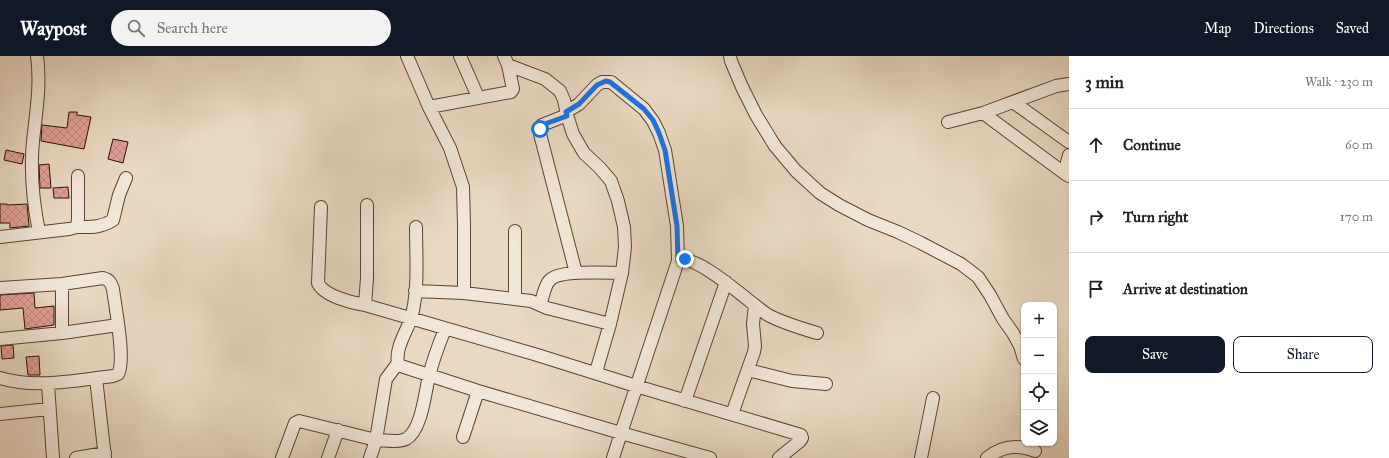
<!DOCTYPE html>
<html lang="en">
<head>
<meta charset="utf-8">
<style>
	:root { --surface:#fff; --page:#f2f2f2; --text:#222; --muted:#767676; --line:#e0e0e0; --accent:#111827 }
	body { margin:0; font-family:"IM FELL Great Primer",serif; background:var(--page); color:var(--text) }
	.controls { position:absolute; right:12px; bottom:12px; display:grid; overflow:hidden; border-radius:8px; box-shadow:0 1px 3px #0004 }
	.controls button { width:36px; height:36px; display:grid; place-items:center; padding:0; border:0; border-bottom:1px solid var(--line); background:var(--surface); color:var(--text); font:20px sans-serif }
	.stop { position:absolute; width:12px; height:12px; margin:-9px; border:3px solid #1a73e8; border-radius:50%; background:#fff }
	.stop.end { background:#1a73e8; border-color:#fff; box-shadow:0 1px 4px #0008 }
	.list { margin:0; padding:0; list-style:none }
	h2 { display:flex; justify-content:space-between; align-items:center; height:52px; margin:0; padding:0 16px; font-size:17px }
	h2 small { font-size:13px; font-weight:400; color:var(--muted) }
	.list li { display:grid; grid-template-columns:26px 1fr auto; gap:12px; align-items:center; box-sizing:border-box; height:72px; padding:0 16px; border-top:1px solid var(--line) }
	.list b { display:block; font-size:15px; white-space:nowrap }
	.list em { font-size:13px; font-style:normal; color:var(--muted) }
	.actions { display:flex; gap:8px; padding:12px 16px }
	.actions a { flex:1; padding:9px 0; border:1px solid var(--accent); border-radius:8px; text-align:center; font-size:14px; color:var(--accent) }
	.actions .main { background:var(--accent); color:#fff }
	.icon { flex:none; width:22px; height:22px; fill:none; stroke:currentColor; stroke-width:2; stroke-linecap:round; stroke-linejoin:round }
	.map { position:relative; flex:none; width:1069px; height:402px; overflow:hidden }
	header { display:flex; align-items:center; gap:24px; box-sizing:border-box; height:56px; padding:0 20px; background:var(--accent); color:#fff }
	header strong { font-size:19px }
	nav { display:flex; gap:22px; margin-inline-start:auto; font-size:14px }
	.search { width:280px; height:36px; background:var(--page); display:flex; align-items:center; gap:10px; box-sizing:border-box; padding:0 14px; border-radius:22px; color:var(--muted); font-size:15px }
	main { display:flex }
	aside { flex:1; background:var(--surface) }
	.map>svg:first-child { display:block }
	.building { fill:url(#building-cross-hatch); stroke:#2e1001 }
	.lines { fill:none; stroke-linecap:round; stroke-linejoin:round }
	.minor-casing { stroke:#5d4231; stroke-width:14 }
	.minor { stroke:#f1e6d7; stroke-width:12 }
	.route { stroke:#1a73e8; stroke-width:5 }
</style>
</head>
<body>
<header>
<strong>Waypost</strong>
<div class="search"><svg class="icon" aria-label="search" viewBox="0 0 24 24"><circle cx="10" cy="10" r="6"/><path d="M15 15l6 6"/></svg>Search here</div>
<nav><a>Map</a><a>Directions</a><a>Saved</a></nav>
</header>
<main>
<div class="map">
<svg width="1069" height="402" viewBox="0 0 1069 402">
	<defs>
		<pattern id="building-cross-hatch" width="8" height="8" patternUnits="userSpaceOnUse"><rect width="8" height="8" fill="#e19f97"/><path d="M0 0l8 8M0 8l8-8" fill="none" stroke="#c18880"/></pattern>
	</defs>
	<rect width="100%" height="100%" fill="#e9d9c2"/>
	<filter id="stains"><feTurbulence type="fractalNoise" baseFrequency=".005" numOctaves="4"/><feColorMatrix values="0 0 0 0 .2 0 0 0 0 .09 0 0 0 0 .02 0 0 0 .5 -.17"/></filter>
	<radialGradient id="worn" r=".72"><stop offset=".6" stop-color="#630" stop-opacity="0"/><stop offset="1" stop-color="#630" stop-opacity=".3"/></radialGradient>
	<path class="building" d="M69,56H77V59L91,61L84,93L41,85L42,69L67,72Z
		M113,83L128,86L123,107L108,103Z
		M6,94L24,98L22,108L4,104Z
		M49,108L51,132H40L39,109Z
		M68,131L69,142H54L53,132Z
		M0,148H7V149L27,148L29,170L10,172V167H0Z
		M34,237L35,252L54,250V269L25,273L23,252L0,254V239Z
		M13,289L14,302L2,303L1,290Z
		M39,300L40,319H28L26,301Z"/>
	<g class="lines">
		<defs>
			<path id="minor" d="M37,0C41,29 36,57 33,85C30,116 33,146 39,176
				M407,0L429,51L450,92L463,131L464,170V237
				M460,0L478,41
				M504,0L508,9L545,23L560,35L564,44L567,59L573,78L584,97L600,112L611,125L618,145L624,171L625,191L622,217L610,268L596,316
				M730,0L731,5L742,31L756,59L775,90L796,115L820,137L839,149L868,164L898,176L921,187L961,208L978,221L990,239L1003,263L1013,277L1020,290L1024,303
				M1013,46L1069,86
				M429,51L511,36L513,33L508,9
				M983,57L1064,117
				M567,59L542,69L540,73V78L576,217
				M948,66L983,57L1056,30L1069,28
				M1069,99L1064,117L1069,120
				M367,149V222L365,249L534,298L636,330L801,379L802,382L800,385L779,402
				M321,151L318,227C324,240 352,247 365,249
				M77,171C90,171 101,172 113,164L119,139L126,122
				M416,171C416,201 419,234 411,263C406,276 395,293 398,307L401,310L478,335L621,377L678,205L677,170L665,94L659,77L653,65L644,53L611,26H602L597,29L579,48L566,56
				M0,181L69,173L77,171L78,163V120
				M678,205C695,195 752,249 768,259C783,267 800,272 817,277
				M0,232L62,228L103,222C110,224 111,227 113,233C115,250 126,305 118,318L113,320C78,324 35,333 0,322
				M415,235L464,237L531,245L547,252L610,268
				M515,243V175
				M540,249C543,242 544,231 549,225C557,213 607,217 622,217
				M62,277V228
				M0,283L62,277L118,269
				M748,314L792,325L826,328
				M96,322L105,402
				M48,328L53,402
				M685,345L726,226
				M0,358L49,353
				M732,358L754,296L755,290L753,268L755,249
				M463,381L478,335
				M76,402L105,397
				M282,402L295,367L299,365L376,384L386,323L398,307
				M328,402L338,374
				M370,402L376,384C385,384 398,387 406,383C422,374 425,336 429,320C433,304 439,288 445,273
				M613,402L621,377L710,402
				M921,402L933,342
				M987,402C1002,390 1017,388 1035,395"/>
		</defs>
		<use href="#minor" class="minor-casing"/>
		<use href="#minor" class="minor"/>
	</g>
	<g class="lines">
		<path class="route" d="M540,73L542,69L567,60L566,56L579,48L597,29L606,25L610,26L644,53L653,64L659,77L665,94L677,170L678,205L685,203"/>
	</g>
	<rect width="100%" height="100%" filter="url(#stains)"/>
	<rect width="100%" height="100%" fill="url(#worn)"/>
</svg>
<div class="controls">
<button>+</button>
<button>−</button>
<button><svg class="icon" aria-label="locate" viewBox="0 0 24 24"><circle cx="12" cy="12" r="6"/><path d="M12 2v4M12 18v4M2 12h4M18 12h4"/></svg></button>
<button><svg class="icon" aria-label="layers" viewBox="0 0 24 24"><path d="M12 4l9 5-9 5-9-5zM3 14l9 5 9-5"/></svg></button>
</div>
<div class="stop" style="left:540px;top:73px"></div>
<div class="stop end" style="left:685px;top:203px"></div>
</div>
<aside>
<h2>3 min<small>Walk · 230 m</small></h2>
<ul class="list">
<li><svg class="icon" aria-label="ahead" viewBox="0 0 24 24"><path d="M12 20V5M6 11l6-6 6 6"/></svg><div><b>Continue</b></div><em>60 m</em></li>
<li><svg class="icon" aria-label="right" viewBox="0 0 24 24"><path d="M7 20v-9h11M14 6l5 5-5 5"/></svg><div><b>Turn right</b></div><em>170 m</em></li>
<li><svg class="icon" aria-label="arrive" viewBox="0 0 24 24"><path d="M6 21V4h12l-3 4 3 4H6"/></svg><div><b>Arrive at destination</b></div></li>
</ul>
<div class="actions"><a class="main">Save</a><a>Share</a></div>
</aside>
</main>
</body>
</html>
